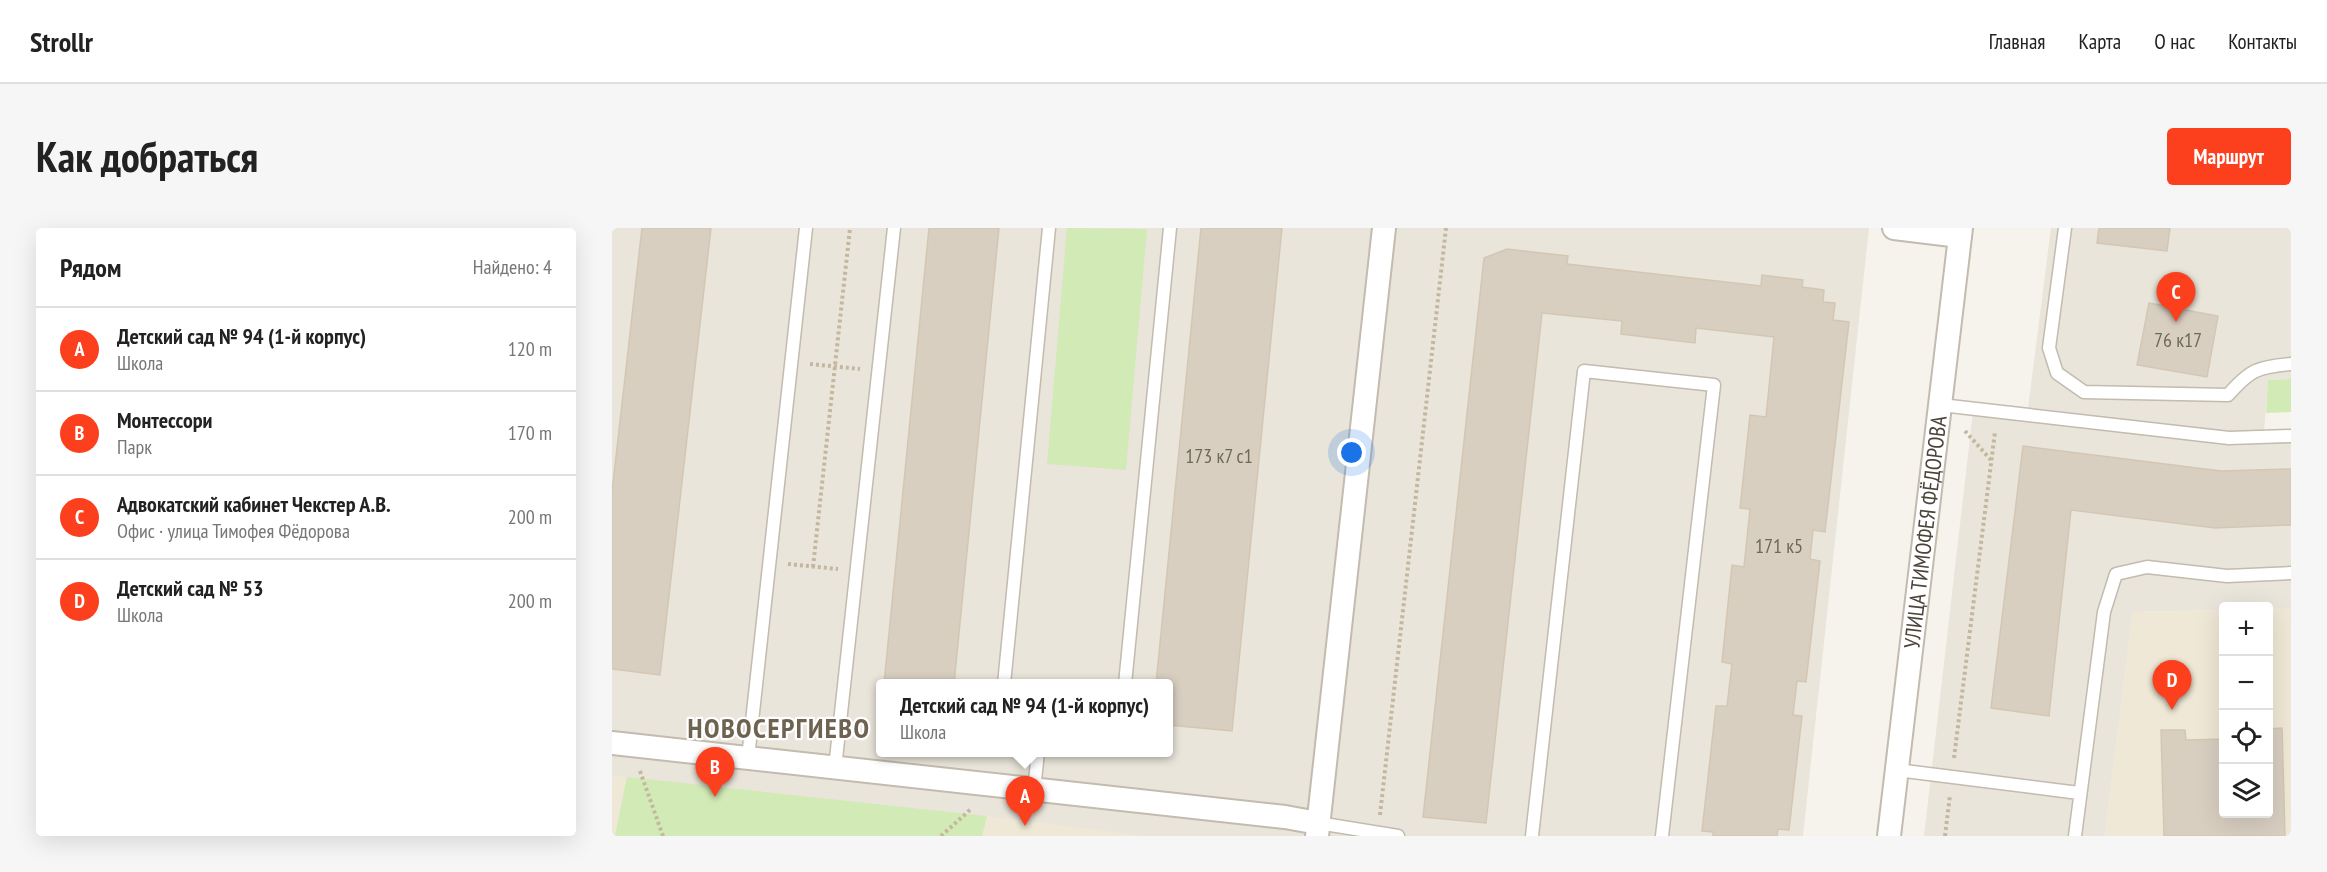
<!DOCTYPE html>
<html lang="ru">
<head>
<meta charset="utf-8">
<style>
	:root { --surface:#fff; --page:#f6f6f6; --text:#222; --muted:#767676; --line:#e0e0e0; --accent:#fc3f1d }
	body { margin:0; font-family:"PT Sans Narrow",sans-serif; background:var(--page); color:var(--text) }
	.controls { position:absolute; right:18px; bottom:18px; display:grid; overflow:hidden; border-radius:6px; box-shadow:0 6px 24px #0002 }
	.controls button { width:54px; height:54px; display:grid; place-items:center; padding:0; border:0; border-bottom:2px solid var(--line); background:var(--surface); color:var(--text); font:30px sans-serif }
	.you { position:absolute; left:740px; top:225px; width:21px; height:21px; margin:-15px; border:4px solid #fff; border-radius:50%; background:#1a73e8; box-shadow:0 0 0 9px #1a73e833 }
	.badge { display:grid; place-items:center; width:39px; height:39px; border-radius:50%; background:var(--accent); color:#fff; font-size:20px; font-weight:700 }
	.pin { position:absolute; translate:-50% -50px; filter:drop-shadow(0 2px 3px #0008) }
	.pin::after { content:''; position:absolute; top:32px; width:21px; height:18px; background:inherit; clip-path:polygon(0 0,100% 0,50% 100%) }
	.popup { position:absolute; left:264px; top:451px; width:297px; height:78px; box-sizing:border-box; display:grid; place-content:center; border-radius:6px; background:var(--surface); filter:drop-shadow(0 2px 4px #0005); font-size:20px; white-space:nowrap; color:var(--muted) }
	.popup b { font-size:22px; color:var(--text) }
	.popup::after { content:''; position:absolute; left:50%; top:100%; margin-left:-12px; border:12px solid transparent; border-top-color:var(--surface) }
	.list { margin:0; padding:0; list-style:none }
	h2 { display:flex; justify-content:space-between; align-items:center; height:78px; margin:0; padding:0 24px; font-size:26px }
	h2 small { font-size:20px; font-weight:400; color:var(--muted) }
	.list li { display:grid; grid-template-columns:39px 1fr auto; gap:18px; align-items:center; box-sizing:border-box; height:84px; padding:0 24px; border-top:2px solid var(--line) }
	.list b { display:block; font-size:22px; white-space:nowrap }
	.list p { margin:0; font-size:20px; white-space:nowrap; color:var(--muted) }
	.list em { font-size:20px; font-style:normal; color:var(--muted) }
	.icon { flex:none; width:33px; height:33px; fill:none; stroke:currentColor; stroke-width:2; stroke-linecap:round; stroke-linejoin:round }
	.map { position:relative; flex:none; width:1679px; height:608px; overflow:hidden; border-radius:6px }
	header { display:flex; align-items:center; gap:36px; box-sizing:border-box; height:84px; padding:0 30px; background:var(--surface); border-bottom:2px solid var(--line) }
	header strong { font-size:28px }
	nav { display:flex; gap:33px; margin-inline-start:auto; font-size:21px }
	.intro { display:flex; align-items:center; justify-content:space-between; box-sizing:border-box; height:144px; padding:0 36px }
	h1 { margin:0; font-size:42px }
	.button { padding:15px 27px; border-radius:6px; background:var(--accent); color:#fff; font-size:21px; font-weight:700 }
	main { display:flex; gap:36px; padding:0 36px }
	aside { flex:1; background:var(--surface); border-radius:6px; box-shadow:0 6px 24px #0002 }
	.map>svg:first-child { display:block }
	.residential { fill:#eae5da; fill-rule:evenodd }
	.education { fill:#efe8d6 }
	.green { fill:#d2eab5 }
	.building { fill:#d8cfc1; stroke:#d3c7b4; stroke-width:1.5 }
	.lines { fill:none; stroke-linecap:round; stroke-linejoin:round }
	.service-casing { stroke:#c2bbae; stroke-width:15 }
	.minor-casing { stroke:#c2bbae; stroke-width:26 }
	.path { stroke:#c4b79f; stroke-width:4; stroke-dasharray:3 3; stroke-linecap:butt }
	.service { stroke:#fff; stroke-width:12 }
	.minor { stroke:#fff; stroke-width:22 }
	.labels { text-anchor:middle; stroke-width:4.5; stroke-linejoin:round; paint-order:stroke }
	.number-label { font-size:20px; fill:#6e675b }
	.street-label { font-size:22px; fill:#4b4439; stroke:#fff }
	.district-label { font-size:28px; font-weight:bold; letter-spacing:1.5px; fill:#6e6250; stroke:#fff }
</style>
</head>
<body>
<header>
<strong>Strollr</strong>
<nav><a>Главная</a><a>Карта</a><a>О нас</a><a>Контакты</a></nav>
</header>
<div class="intro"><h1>Как добраться</h1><a class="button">Маршрут</a></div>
<main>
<aside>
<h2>Рядом<small>Найдено: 4</small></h2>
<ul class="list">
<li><span class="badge">A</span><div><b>Детский сад № 94 (1-й корпус)</b><p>Школа</p></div><em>120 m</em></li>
<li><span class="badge">B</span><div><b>Монтессори</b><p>Парк</p></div><em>170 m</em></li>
<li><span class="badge">C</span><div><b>Адвокатский кабинет Чекстер А.В.</b><p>Офис · улица Тимофея Фёдорова</p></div><em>200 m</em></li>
<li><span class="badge">D</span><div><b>Детский сад № 53</b><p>Школа</p></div><em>200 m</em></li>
</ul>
</aside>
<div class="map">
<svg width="1679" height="608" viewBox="0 0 1679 608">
	<rect width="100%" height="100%" fill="#f6f3ec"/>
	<path class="residential" d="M0,0H1257L1191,608H0ZM269,456H557V524H269Z
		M1439,0H1679V151L1656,152L1652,205H1679V381L1612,379L1611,382L1521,384L1493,608H1312L1362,175L1416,180Z"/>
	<path class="education" d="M1657,381H1679V608H1493L1521,384L1611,382L1612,586H1656Z
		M0,548L15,549L3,608H0Z
		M375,588L533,608H370Z"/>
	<path class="green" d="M455,0L535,1L514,242L435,236Z
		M1679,151V184L1654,185L1656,152Z
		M15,549L375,588L370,608H3Z"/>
	<path class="building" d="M30,0H99L48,447L0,441V264Z
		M317,0H387L342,456H272Z
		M589,0H670L620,503L557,497V456H544Z
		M1487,0H1558L1555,23L1485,15Z
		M895,21L956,28L955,36L1149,58L1150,47L1191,52L1190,59L1212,62L1211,74L1223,75L1221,92L1237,94L1213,304L1201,302L1198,331L1208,333L1194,454L1185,453L1181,487L1190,488L1177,602L1166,601L1165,608H1101V604L1090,603L1104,478H1115L1120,436L1110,434L1120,337L1132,339L1138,281L1128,280L1138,187L1154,189L1162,109L1084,100L1083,115L1009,106L1010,93L930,85L874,595L811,589L872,30Z
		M1537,75L1606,88L1595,149L1525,137Z
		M1411,218L1609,243L1679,241V297L1603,300L1459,282L1437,488L1379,480Z
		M1670,500L1673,608H1552L1549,502H1573L1574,512L1612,511V586H1656V501Z"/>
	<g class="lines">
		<defs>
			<path id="service" d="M1453,0L1437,120L1445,145L1472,164L1616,167C1638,142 1645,139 1679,136
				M1329,177L1617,210L1679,208
				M392,456L437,0
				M513,456L558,0
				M136,530L194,0
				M223,540L282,0
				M1285,542L1467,565
				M422,562L426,524
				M706,595L786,608
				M920,608L972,143L1102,157L1050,608
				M1463,608L1492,384L1504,346L1535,339L1615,348L1679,345"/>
			<g id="minor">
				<path d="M1282,0L1348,8"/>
				<path d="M0,515L673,589L706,595"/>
				<path d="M705,608L772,0"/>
				<path id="s1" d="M1277,608L1349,0"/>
			</g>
		</defs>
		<use href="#service" class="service-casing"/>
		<use href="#minor" class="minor-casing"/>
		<path class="path" d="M198,136L248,141
			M1353,203L1379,232
			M176,336L226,341
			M201,339L238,0
			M1342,530L1383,204
			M28,543L51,608
			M768,587L834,0
			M329,608L360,580
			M1333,608L1338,567"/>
		<use href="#service" class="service"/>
		<use href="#minor" class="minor"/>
	</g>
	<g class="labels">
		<g class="number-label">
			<text x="1566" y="119">76 к17</text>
			<text x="607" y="235">173 к7 с1</text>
			<text x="1167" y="325">171 к5</text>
		</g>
		<g class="street-label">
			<text dy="8" stroke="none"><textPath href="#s1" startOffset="306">УЛИЦА ТИМОФЕЯ ФЁДОРОВА</textPath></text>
		</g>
		<g class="district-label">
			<text x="167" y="510">НОВОСЕРГИЕВО</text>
		</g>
	</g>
</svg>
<div class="controls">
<button>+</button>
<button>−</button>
<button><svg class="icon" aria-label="locate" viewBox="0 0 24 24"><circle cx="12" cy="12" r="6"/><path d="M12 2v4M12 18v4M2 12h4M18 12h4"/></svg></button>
<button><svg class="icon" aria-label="layers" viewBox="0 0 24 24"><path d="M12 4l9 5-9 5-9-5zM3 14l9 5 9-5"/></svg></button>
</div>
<div class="you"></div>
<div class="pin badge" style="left:413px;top:598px">A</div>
<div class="popup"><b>Детский сад № 94 (1-й корпус)</b>Школа</div>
<div class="pin badge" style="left:103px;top:569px">B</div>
<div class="pin badge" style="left:1564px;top:94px">C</div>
<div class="pin badge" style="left:1560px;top:482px">D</div>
</div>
</main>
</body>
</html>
